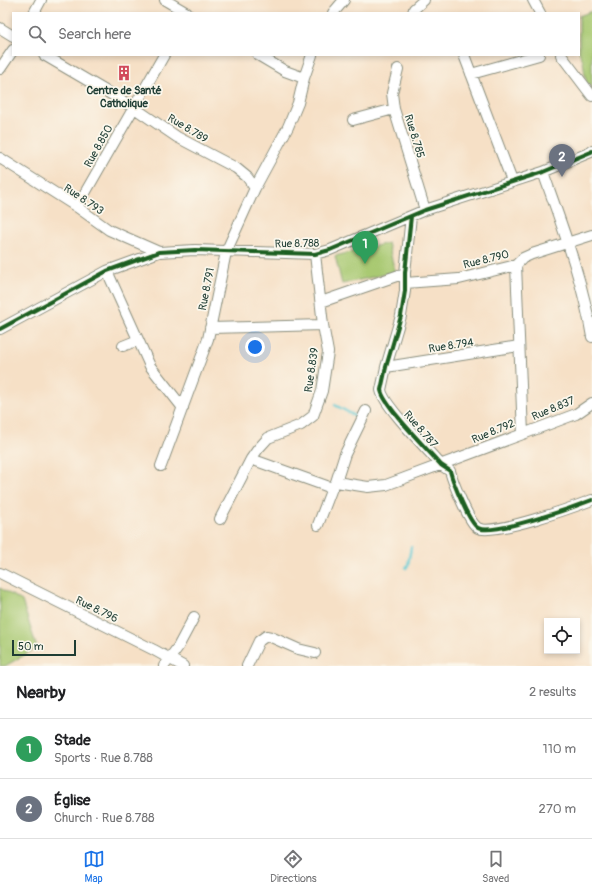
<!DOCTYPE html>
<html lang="en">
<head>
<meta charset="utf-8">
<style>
	:root { --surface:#fff; --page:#f6f6f6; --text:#202124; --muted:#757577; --line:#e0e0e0; --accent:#1a73e8 }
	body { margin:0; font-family:Pangolin,sans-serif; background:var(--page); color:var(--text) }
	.controls { position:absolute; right:12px; bottom:12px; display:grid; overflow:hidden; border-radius:0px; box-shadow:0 2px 6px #0003 }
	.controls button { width:36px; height:36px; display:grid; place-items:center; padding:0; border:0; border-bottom:1px solid var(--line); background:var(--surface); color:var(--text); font:20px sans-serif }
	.scale { position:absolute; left:12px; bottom:10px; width:64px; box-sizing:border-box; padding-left:4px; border:2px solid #1f3d34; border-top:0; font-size:11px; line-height:14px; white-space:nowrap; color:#1f3d34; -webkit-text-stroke:3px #fbf7ec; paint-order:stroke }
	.you { position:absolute; left:255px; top:347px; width:14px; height:14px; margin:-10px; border:3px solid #fff; border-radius:50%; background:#1a73e8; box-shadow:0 0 0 6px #1a73e833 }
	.badge { display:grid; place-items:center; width:26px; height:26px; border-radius:50%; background:var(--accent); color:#fff; font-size:13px; font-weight:700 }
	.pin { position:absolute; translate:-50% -33px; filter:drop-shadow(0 1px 2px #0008) }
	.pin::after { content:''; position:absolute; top:21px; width:14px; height:12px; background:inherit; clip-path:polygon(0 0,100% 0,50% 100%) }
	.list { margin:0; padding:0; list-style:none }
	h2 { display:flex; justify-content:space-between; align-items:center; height:52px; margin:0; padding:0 16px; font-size:17px }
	h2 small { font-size:13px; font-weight:400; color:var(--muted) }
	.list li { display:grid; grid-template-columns:26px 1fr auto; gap:12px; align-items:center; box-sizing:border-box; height:60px; padding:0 16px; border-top:1px solid var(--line) }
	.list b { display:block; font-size:15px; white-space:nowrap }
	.list p { margin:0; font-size:13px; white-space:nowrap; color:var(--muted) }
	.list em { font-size:13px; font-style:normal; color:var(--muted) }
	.icon { flex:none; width:22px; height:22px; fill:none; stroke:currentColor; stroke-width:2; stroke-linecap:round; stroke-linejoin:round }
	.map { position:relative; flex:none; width:592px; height:666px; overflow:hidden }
	.search { position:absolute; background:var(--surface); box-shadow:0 2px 6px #0003; left:12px; right:12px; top:12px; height:44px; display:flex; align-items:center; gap:10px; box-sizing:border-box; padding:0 14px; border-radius:0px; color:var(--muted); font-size:15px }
	.sheet { height:172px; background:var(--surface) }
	nav { display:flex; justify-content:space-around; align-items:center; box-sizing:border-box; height:56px; border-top:1px solid var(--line); background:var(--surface); font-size:11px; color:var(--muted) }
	nav a { display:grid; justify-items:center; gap:2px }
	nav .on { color:var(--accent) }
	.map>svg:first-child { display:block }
	.green { fill:#a9c972; stroke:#648353 }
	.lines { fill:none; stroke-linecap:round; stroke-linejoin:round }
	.stream { stroke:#5cc9d3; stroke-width:2.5 }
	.minor-casing { stroke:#8a8e7d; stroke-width:12 }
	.minor { stroke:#fff; stroke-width:10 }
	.cycleway-casing { stroke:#fbf7ec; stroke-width:6 }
	.cycleway { stroke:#1b5e20; stroke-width:4 }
	.labels { text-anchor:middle; stroke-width:3.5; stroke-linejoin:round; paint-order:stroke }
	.poi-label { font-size:11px; font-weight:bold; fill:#1f3d34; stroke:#fbf7ec }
	.street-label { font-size:11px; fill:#1f3d34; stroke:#fbf7ec }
</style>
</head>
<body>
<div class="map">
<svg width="592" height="666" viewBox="0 0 592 666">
	<rect width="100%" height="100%" fill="#fbf7ec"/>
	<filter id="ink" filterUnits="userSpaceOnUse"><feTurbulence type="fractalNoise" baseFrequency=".025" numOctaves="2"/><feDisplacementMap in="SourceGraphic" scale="8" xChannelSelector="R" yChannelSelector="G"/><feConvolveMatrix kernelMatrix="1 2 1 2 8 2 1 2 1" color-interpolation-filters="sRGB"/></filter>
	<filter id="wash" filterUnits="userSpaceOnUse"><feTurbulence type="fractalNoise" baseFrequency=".012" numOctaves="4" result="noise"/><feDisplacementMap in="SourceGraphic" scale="16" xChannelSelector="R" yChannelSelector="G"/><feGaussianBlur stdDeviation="0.9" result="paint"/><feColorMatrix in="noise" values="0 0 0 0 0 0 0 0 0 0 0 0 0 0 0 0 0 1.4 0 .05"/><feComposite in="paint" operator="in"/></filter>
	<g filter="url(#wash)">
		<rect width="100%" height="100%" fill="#f6e0c6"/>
		<path class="green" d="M592,11V88L587,83L585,76L583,61L579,52V16Z
			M388,243L395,272L342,284L335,256Z
			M0,588L22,601L37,648L5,666H0Z"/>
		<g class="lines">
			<path class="stream" d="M335,405L357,417
				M406,568L408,565L411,547"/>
		</g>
	</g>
	<g filter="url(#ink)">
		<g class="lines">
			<defs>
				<path id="minor" d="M165,0L187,13
					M533,0L540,13
					M34,13L41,0
					M333,13L344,0
					M413,13L414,9L424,0
					M0,28L13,36
					M44,55L133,107L177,137L236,168L247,177L255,188
					M258,55L285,71L304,78
					M464,55L512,181
					M561,55L592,96
					M0,69L13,50
					M398,69L392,93L394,109L425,210
					M471,74L539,55
					M353,120L394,109
					M0,158L77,207L109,230L159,252
					M543,172C562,226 583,281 592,337
					M77,207L164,55
					M411,216L405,273V291L401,316L386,367L381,390C383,405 429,451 441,465L450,471C453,482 469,523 478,528C493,536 574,507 592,500
					M107,271L150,366L183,408
					M405,283L459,279L516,265L523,258L532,254L592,235
					M321,302L405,273
					M210,328L323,325
					M0,329L107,271L159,252L195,250L315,254L330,250L425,210L543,172L591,152L592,151
					M123,346L138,340
					M386,367L519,346
					M523,434L576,414L592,403
					M251,459L332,488
					M161,466L208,339L226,252L255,188L288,127L298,103L304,78L312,55
					M336,482L368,487L386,485L523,434L516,265
					M220,519L251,459L258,449L268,438L301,425L313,416L322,391L328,352L323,325L315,254
					M318,525L332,488L336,482L345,454L366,411
					M0,573L154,650L183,666
					M164,666L178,647L194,617
					M247,666L259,641L266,636L271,637L298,649L315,653"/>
			</defs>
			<use href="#minor" class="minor-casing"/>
			<use href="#minor" class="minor"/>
			<defs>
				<path id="cycleway" d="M411,216L405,273V291L401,316L386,367L381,390C383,405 429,451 441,465L450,471C453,482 469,523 478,528C493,536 574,507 592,500
					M0,329L107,271L159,252L195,250L315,254L330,250L425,210L543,172L591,152L592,151"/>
			</defs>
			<use href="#cycleway" class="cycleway-casing"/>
			<use href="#cycleway" class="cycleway"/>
		</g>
	</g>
	<defs>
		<symbol id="building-bare" viewBox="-9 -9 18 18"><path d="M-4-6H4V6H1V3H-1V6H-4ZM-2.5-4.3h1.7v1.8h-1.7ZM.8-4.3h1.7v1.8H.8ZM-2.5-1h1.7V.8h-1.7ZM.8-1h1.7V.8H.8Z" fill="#d1495b" stroke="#fbf7ec" stroke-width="2.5" paint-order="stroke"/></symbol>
	</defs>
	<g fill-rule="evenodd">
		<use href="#building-bare" x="113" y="62" width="22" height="22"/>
	</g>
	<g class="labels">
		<g class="poi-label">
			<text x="124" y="94">Centre de Santé<tspan x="124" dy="13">Catholique</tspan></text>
		</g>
		<g class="street-label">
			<text transform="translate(188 128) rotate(31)" y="4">Rue 8.789</text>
			<text transform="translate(415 136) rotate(73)" y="4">Rue 8.785</text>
			<text transform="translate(98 146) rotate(-61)" y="4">Rue 8.850</text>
			<text transform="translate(84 199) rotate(34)" y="4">Rue 8.793</text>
			<text transform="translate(297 243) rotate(-1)" y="4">Rue 8.788</text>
			<text transform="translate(486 259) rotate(-14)" y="4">Rue 8.790</text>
			<text transform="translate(206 289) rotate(-79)" y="4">Rue 8.791</text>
			<text transform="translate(451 345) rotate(-9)" y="4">Rue 8.794</text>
			<text transform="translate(311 370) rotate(-82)" y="4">Rue 8.839</text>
			<text transform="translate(553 408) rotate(-23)" y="4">Rue 8.837</text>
			<text transform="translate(421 429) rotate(49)" y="4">Rue 8.787</text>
			<text transform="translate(493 431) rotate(-23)" y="4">Rue 8.792</text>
			<text transform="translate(97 609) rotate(26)" y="4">Rue 8.796</text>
		</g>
	</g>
</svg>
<div class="controls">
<button><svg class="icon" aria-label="locate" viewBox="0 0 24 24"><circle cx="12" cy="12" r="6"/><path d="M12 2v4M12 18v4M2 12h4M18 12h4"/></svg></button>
</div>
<div class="scale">50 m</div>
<div class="you"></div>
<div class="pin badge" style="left:365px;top:264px;background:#2e9e5b">1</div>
<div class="pin badge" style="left:562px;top:177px;background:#6b7280">2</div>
<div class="search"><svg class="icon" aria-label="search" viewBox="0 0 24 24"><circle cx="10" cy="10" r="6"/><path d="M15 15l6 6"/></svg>Search here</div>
</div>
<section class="sheet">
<h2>Nearby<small>2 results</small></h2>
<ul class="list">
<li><span class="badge" style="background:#2e9e5b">1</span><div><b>Stade</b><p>Sports · Rue 8.788</p></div><em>110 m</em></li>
<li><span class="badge" style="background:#6b7280">2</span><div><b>Église</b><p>Church · Rue 8.788</p></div><em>270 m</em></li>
</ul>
</section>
<nav>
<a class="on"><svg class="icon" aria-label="map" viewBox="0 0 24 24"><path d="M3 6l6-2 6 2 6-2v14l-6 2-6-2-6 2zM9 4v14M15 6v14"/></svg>Map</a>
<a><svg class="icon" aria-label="directions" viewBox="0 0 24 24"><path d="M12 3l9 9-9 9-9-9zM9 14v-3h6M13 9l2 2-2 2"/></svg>Directions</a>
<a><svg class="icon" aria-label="saved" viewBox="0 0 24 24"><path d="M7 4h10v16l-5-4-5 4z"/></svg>Saved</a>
</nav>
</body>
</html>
